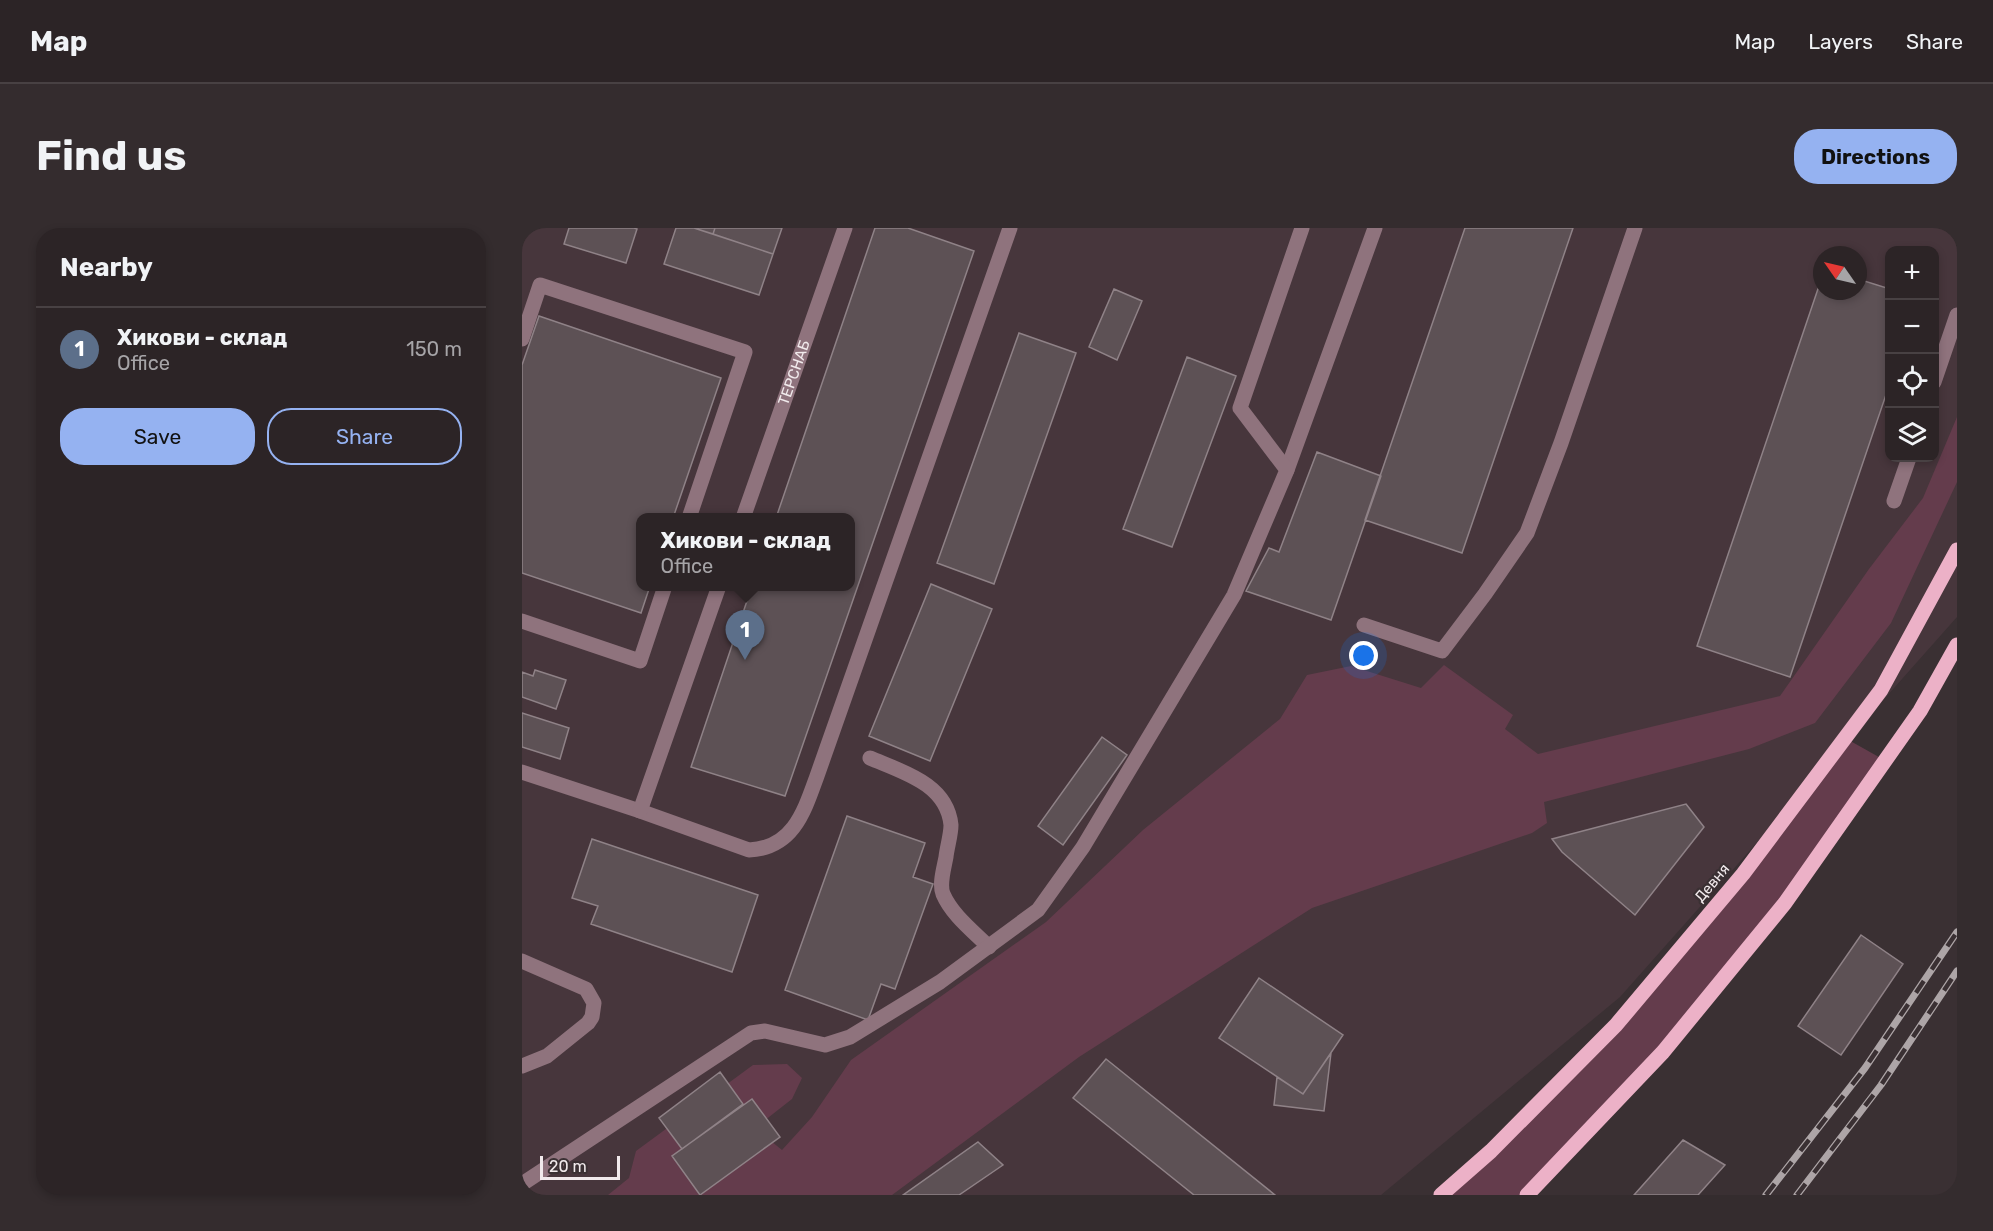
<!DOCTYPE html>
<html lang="en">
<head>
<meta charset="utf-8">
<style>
	:root { --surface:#2c2426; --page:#342c2e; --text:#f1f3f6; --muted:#a6a4a7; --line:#484143; --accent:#95b2f1 }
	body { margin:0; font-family:Rubik,sans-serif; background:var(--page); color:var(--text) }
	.controls { position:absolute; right:18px; top:18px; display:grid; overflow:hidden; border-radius:12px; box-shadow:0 3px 9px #0003 }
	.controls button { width:54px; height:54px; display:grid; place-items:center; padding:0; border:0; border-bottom:2px solid var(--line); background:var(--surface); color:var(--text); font:30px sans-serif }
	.compass { position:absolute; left:1291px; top:18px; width:54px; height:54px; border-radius:50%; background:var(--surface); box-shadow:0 3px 9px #0003; rotate:304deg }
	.scale { position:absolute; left:18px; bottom:15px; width:80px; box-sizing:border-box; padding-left:6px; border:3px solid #f1eaec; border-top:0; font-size:16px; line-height:21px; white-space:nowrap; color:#f1eaec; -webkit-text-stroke:4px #3a3033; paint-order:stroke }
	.you { position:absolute; left:842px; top:428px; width:21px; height:21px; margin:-15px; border:4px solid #fff; border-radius:50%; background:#1a73e8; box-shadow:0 0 0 9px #1a73e833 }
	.badge { display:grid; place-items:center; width:39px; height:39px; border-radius:50%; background:var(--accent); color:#fff; font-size:20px; font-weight:700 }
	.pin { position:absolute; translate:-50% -50px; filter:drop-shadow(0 2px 3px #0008) }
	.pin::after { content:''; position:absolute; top:32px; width:21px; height:18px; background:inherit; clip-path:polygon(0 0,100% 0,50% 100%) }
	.popup { position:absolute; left:114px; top:285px; width:219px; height:78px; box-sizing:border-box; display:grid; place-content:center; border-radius:12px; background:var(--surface); filter:drop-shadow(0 2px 4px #0005); font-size:20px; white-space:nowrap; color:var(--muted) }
	.popup b { font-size:22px; color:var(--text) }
	.popup::after { content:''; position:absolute; left:50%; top:100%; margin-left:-12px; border:12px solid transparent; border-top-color:var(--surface) }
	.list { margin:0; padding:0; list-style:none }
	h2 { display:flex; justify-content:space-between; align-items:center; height:78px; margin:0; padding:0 24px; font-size:26px }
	h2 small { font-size:20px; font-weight:400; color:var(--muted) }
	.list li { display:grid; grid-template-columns:39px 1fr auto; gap:18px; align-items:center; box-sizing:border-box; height:84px; padding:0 24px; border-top:2px solid var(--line) }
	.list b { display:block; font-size:22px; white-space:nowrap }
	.list p { margin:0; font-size:20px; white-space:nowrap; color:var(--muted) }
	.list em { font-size:20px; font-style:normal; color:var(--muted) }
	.actions { display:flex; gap:12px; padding:18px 24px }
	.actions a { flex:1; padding:14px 0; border:2px solid var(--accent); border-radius:24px; text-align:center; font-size:21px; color:var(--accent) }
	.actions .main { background:var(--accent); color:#111 }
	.icon { flex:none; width:33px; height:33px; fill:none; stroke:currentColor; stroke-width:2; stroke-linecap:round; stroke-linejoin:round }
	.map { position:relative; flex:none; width:1435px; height:967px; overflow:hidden; border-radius:24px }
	header { display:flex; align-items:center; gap:36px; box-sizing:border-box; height:84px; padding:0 30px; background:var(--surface); border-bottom:2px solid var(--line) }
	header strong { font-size:28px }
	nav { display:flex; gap:33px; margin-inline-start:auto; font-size:21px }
	.intro { display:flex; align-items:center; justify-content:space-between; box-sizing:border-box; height:144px; padding:0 36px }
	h1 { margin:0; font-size:42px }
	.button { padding:15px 27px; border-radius:24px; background:var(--accent); color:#111; font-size:21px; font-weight:700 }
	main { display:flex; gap:36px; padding:0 36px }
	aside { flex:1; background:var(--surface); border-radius:24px; box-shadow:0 3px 9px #0003 }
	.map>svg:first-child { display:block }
	.built { fill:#47363c; fill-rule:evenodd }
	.green { fill:#643c4c }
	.building { fill:#5d5155; stroke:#8f8287; stroke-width:1.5 }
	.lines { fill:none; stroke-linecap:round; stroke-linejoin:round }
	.minor { stroke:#8f737d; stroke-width:15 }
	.major { stroke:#ecb1c7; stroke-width:15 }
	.rail-casing { stroke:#ada5a7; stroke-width:7 }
	.rail { stroke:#3a3033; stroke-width:4.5; stroke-dasharray:14; stroke-linecap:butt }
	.labels { text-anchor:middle; stroke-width:4.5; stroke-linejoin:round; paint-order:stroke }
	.street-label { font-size:15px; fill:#f1eaec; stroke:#3a3033 }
</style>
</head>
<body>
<header>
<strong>Map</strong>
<nav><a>Map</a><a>Layers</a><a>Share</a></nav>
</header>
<div class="intro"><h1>Find us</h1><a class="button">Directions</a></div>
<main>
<aside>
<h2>Nearby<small></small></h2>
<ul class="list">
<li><span class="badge" style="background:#5c6f8a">1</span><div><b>Хикови - склад</b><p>Office</p></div><em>150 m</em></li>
</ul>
<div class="actions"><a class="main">Save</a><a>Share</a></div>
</aside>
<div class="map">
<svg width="1435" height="967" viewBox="0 0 1435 967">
	<rect width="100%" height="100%" fill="#3a3033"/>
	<path class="built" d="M0,0H1435V389L1098,769L859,967H0ZM1368,22H1412V230H1368ZM1300,27H1336V63H1300ZM118,290H328V358H118Z"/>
	<path class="green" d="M1435,189V254L1369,395L1293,495L1227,521L1022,574L1025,595L1010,605L790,680L557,829L370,967H86L107,950L114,923L231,837L265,836L280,850L270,871L233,900L260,922L290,889L329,832L524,694L621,602L758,491L785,447L829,438L899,460L922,437L991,487L983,501L1016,526L1258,468L1347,341L1401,270Z
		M1323,510L1364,533L1263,675L1005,967H919L1094,797Z"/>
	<path class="building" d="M47,0H112L115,1L104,35L42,16Z
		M154,0H172L251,26L237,67L142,36Z
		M172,0H193L191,6Z
		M193,0H260L251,26L191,6Z
		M353,0H386L452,23L263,568L169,539L230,358H328V290H254Z
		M943,0H1051L940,325L843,292Z
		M1300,49V63H1336V51L1368,61V155L1268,449L1175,418Z
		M592,61L620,73L595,132L567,119Z
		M17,88L199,150L151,290H118V358H128L119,385L0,345V137Z
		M497,105L554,125L472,356L415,335Z
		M665,129L714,148L650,319L601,301Z
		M795,224L859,248L809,392L724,363L747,320L757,324Z
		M409,356L470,381L408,533L347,508Z
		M13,442L44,452L34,481L0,469V444L11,448Z
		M0,485L47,500L38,531L0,519Z
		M580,509L605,527L541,617L516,598Z
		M1164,576L1182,599L1113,687L1040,624L1030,611Z
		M325,588L403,615L391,649L411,656L373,761L359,756L346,792L263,762Z
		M70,611L236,667L210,744L69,696L76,678L50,670Z
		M1339,707L1381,736L1319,827L1276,798Z
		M737,750L821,807L781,866L697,810Z
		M809,825L802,883L752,877L755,849L781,866Z
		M584,831L753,967H672L551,870Z
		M198,844L221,876L160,921L137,890Z
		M230,871L258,909L178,967L150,928Z
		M1161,912L1203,937L1176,967H1112Z
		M456,914L481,937L437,967H381Z"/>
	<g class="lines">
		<g class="minor">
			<path d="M0,111L18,57L223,124L167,290"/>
			<path d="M1412,154L1435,87"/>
			<path d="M765,242L853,0"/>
			<path d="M1372,273L1387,230"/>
			<path id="s1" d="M221,290L323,0"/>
			<path d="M0,393L118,433L143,358"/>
			<path d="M842,397L920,423L963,366L1005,305L1039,215L1113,0"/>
			<path d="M348,530C381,544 425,556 429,597C429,607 425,619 424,629C422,640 417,656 421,666C430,687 451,703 467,719"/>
			<path d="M0,544L118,583L227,622C271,620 282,584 295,548L488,0"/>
			<path d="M118,583L197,358"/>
			<path d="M0,733L64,761L72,775L70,789L66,795L25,828L0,838"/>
			<path d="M0,956L229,805L243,803L303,817L328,809L418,754L516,682L561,619L712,367L765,242L718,180L780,0"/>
		</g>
		<path class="major" d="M919,967L969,923L1094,797L1221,646L1359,462L1435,322
			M1005,967L1141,824L1263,675L1398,483L1435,417"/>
		<defs>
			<path id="rail" d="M1244,967L1343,840L1435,704
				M1275,967L1359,857L1435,743"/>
		</defs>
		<use href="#rail" class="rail-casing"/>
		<use href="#rail" class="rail"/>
	</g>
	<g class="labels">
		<g class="street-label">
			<text dy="5" stroke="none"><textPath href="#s1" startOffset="154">ТЕРСНАБ</textPath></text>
			<text transform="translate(1190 655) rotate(-50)" y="5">Девня</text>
		</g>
	</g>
</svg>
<div class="controls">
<button>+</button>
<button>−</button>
<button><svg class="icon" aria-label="locate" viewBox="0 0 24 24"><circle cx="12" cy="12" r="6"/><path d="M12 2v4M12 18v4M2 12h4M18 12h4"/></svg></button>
<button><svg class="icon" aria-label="layers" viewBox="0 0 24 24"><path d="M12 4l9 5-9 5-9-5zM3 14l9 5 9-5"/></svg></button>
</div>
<svg class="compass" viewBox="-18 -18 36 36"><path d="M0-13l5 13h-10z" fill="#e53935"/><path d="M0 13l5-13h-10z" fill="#a6a4a7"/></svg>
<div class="scale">20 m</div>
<div class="you"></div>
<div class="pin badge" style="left:223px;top:432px;background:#5c6f8a">1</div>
<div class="popup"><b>Хикови - склад</b>Office</div>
</div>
</main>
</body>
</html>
